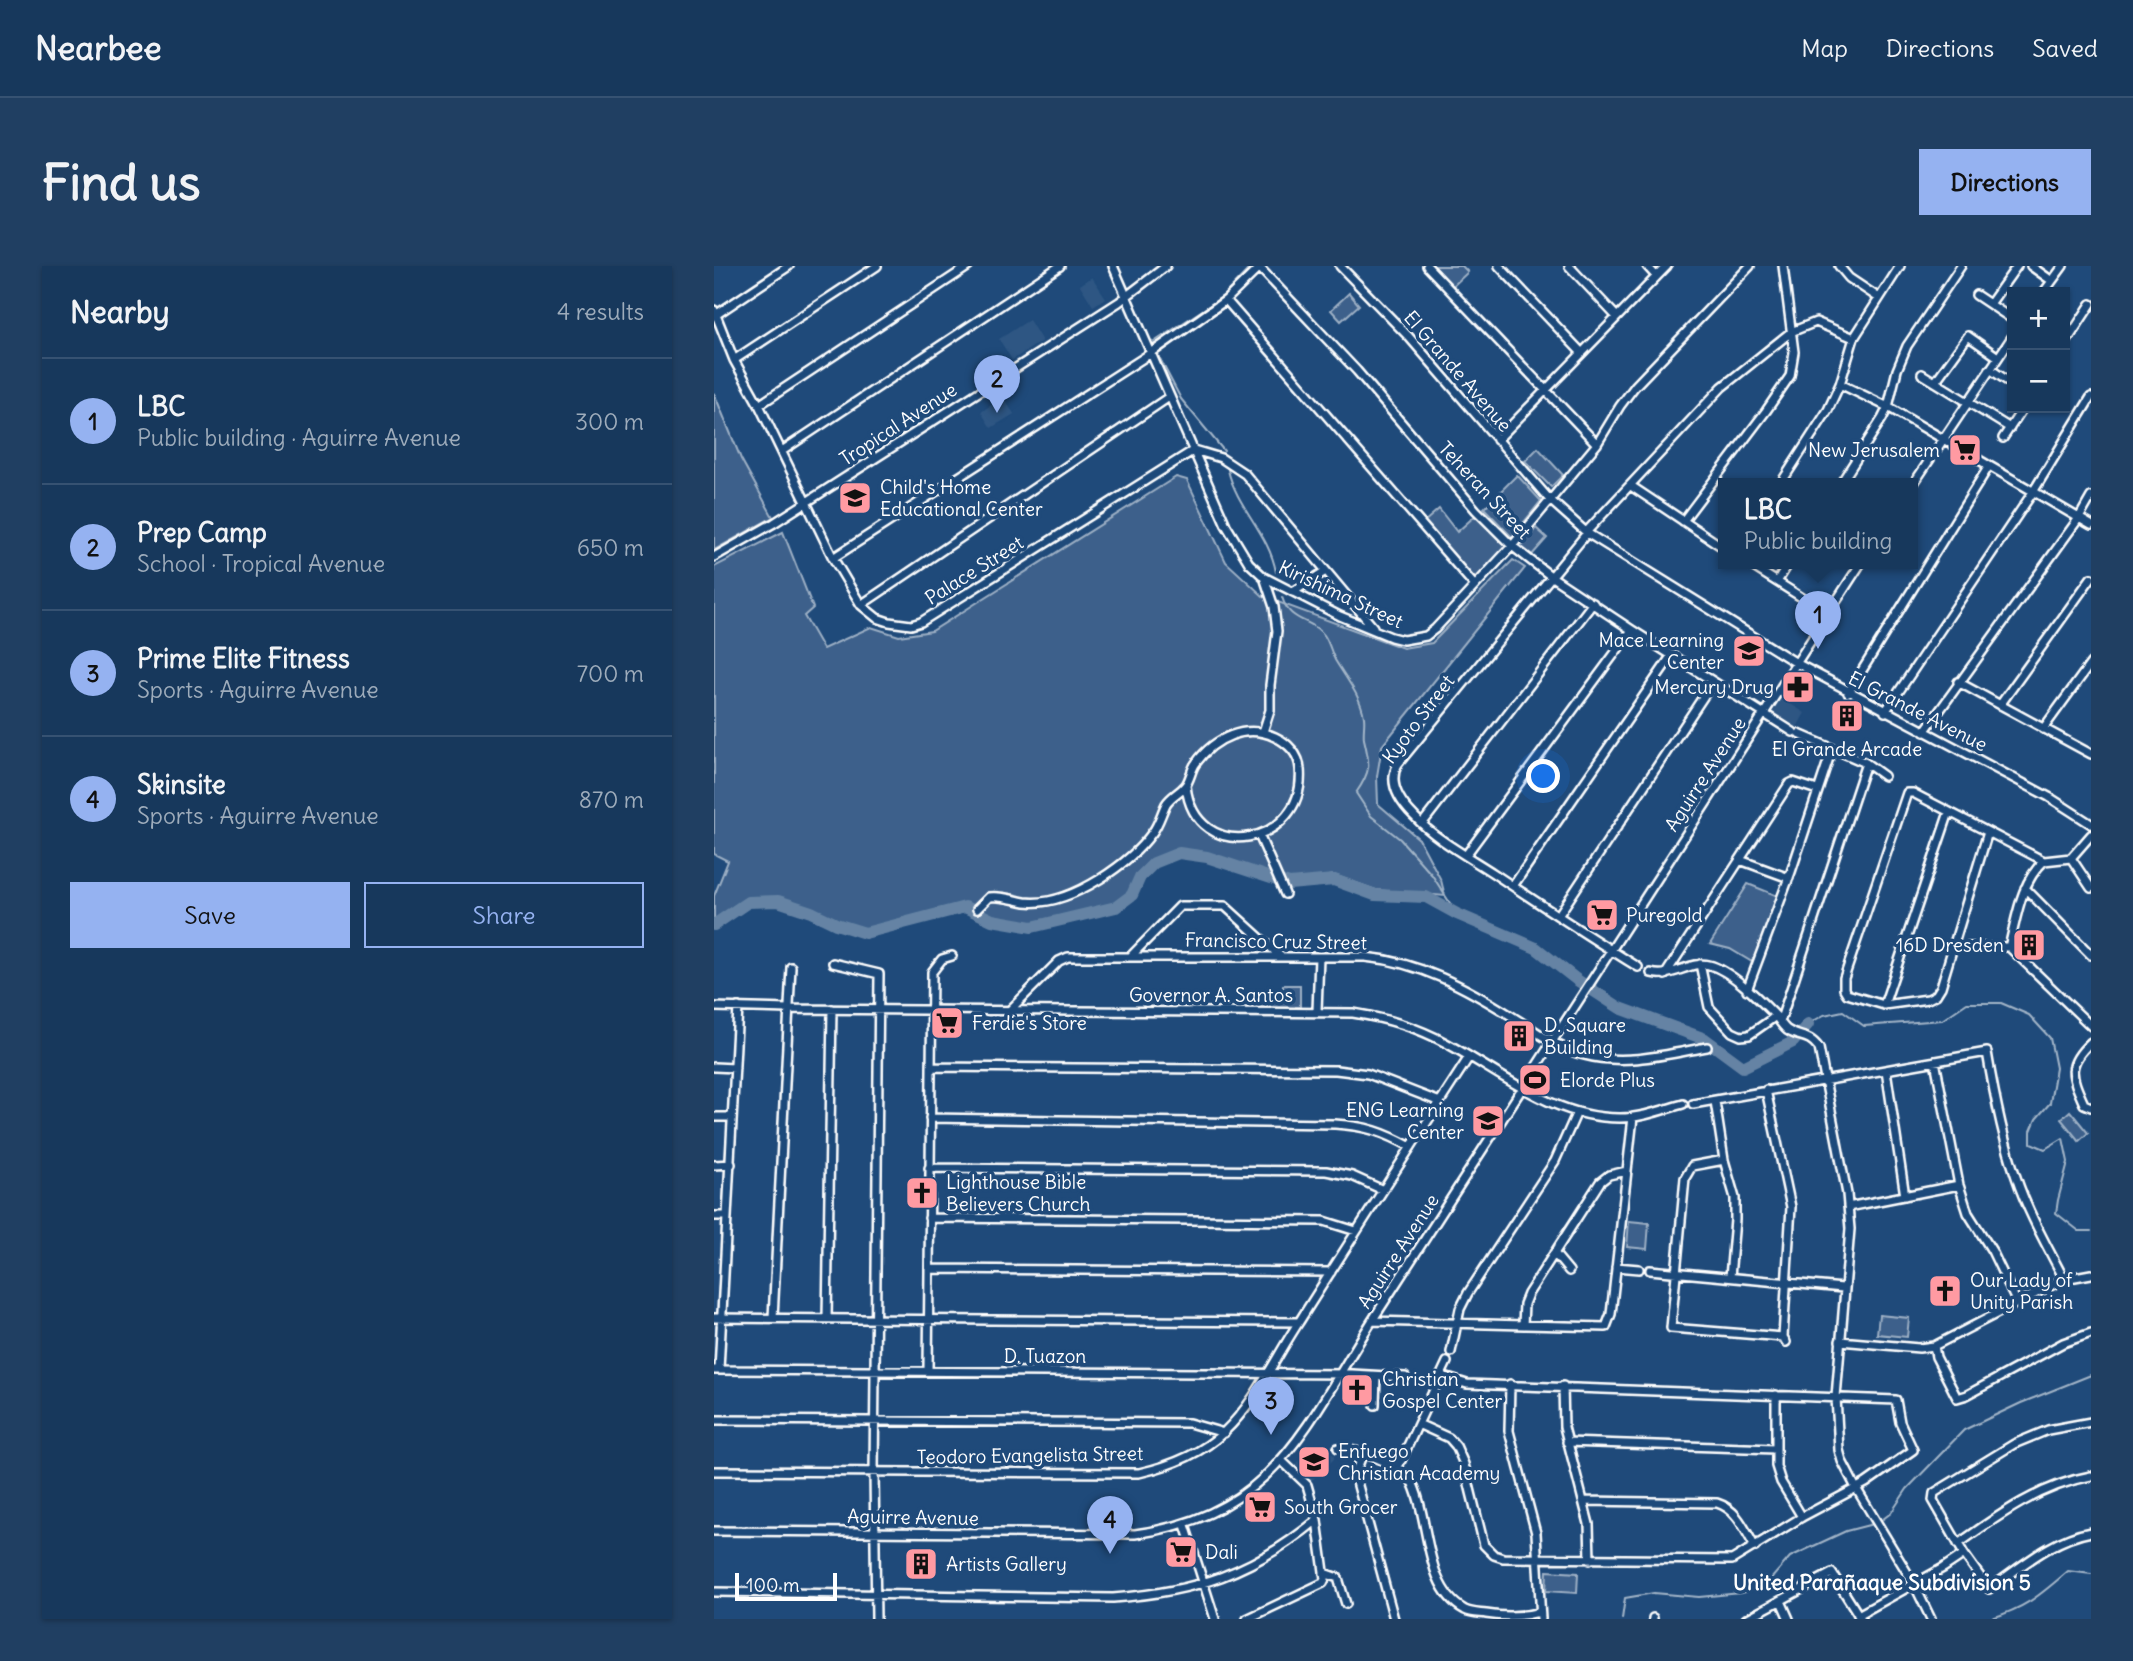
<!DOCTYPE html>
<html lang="en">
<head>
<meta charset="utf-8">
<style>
	:root { --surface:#17385c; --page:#203f62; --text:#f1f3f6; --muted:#9eacbb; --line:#365272; --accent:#95b2f1 }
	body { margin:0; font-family:Delius,sans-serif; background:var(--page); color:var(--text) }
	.controls { position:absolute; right:21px; top:21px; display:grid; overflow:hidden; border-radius:0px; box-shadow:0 2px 5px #0004 }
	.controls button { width:63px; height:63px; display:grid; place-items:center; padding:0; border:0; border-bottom:2px solid var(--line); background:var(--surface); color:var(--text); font:35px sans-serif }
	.scale { position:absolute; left:21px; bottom:18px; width:102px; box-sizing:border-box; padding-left:7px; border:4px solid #fff; border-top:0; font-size:19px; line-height:24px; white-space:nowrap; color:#fff; -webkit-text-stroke:5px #1f4a7a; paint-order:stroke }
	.you { position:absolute; left:830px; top:511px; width:24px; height:24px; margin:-18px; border:5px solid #fff; border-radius:50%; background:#1a73e8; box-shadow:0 0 0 10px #1a73e833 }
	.badge { display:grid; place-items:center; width:46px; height:46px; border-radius:50%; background:var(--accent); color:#111; font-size:23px; font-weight:700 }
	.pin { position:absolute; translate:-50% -58px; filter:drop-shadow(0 2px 4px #0008) }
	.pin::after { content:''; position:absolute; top:37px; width:24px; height:21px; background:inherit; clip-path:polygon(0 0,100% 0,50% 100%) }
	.popup { position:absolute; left:1004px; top:212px; width:200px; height:91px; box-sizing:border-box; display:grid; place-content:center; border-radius:0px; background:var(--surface); filter:drop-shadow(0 2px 5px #0005); font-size:23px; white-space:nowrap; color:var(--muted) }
	.popup b { font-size:26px; color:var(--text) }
	.popup::after { content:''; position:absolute; left:50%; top:100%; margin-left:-14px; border:14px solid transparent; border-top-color:var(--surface) }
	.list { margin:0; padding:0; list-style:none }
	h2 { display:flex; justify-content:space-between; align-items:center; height:91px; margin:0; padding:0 28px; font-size:30px }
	h2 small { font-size:23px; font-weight:400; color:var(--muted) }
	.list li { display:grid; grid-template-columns:46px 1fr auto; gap:21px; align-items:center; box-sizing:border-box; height:126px; padding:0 28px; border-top:2px solid var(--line) }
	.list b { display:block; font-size:26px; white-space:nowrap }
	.list p { margin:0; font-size:23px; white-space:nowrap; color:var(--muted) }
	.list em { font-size:23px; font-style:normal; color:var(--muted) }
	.actions { display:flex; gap:14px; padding:21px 28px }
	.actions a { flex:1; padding:16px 0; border:2px solid var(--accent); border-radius:0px; text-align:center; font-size:24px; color:var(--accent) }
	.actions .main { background:var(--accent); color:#111 }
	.map { position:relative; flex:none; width:1377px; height:1353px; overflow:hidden; border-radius:0px }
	header { display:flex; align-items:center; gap:42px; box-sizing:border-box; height:98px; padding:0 35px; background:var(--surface); border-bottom:2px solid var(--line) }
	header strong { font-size:33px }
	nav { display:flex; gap:38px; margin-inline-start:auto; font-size:24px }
	.intro { display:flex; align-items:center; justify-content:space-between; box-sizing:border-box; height:168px; padding:0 42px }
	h1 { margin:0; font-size:49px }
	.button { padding:18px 32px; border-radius:0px; background:var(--accent); color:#111; font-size:24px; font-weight:700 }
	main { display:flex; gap:42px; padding:0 42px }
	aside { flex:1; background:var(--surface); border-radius:0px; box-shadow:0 2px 5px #0004 }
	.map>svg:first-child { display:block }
	.built { fill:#2e5683 }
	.green { fill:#3c618b; stroke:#9eb0c5; stroke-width:2 }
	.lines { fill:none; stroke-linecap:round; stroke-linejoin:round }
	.stream { stroke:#a3b5c8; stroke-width:2 }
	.river { stroke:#6583a4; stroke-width:12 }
	.minor-casing { stroke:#fff; stroke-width:12 }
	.minor { stroke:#1f4a7a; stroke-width:7 }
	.labels { text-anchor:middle; stroke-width:7; stroke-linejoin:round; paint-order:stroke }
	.street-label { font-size:19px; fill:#fff; stroke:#1f4a7a }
	.poi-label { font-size:19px; fill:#fff; stroke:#1f4a7a; text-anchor:start }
	.neighbourhood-label { font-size:21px; font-weight:bold; fill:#fff; stroke:#1f4a7a }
</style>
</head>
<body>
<header>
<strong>Nearbee</strong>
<nav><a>Map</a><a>Directions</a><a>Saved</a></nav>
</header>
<div class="intro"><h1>Find us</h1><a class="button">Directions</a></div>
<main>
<aside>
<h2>Nearby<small>4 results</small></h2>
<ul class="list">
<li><span class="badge">1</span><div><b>LBC</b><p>Public building · Aguirre Avenue</p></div><em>300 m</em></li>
<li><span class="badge">2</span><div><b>Prep Camp</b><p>School · Tropical Avenue</p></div><em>650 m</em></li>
<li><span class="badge">3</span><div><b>Prime Elite Fitness</b><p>Sports · Aguirre Avenue</p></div><em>700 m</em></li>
<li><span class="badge">4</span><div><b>Skinsite</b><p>Sports · Aguirre Avenue</p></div><em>870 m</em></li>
</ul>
<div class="actions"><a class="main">Save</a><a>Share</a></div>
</aside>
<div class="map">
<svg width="1377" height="1353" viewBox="0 0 1377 1353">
	<rect width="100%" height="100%" fill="#1f4a7a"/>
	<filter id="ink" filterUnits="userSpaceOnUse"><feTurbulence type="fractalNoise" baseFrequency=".0143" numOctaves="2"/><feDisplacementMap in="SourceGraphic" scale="14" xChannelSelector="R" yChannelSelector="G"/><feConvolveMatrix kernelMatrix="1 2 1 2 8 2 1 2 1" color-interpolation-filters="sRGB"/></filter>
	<g filter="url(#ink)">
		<path class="built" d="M378,11L392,32L379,40L366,19Z
			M315,54L328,75L298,94L285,73Z
			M289,131L300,148L277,162L267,146Z
			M143,221L154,237L141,246L129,227L135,223L137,226Z
			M1067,432L1091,447L1082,463L1058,448Z
			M599,1176L620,1189V1193L597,1215L582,1199Z"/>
		<path class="green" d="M720,0H748L754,6L739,20Z
			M635,27L645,39L627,55L617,44Z
			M0,127L27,193L59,251L0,284Z
			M824,182L849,209L837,221L811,195Z
			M803,209L827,235L798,271L770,242Z
			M462,211L473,214L512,296L550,331L689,382L718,377L799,294L811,302L668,480L663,510L664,538L705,573L727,614L731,630L662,624L620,609L575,618L493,591L465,587L440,597L426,611L418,629L402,641L318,661L278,654L251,641L151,667L122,658L97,646L64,635L34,636L0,659V630L14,595L0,588V301L69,266L99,342L90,350L109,383L157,361L185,370L218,365Z
			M725,243L743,266L762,249L792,280L761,314L710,256Z
			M822,262L833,272L818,289L807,280Z
			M1034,618L1064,630L1038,696L1016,683L996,678Z
			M569,719H586V741H582V744L556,741V726H569Z
			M1356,845L1374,867L1365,875L1347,853Z
			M915,955L935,957L933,983L913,981Z
			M1165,1049L1195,1052L1193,1071L1163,1068Z
			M833,1305L864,1307L863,1327L832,1325Z"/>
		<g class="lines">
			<path class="stream" d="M440,76L508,31L535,3L532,0
				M444,89L467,133L510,185
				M514,204C523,242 555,267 562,306
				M568,331C576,358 596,351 610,369C615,376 617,386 621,394C631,411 647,430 650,451C651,458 649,465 650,473C656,498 658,504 642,527L657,550L686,573L718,609L743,648
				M1094,758L1110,749L1129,745L1150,760L1228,754L1253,737H1287L1315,749L1336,772L1342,802L1336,837L1322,853L1317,865V877L1331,883L1349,872L1354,896L1344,934L1342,947L1365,965H1377
				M1169,1253L1177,1247L1193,1223L1250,1164L1307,1137L1377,1109
				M908,1353L911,1332L940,1327L985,1331L1027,1327L1051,1320L1076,1291L1132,1265L1159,1258
				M1275,1353C1313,1341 1325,1330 1354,1305L1377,1308"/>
			<path class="river" d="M0,659L34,636L64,635L97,646L122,658L151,667L251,641L278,654L318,661L402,641L418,629L426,611L440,597L465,587L493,591L575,618L620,614L661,629L712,631L743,648L822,682L863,714L906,742L991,773L1029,801L1079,776L1094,758"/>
			<defs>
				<path id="minor" d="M399,0L512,259L535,297L550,311L626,350L677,371L689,374L712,370L721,363L798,280L883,178L906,140L921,120L1036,0
					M544,0L643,105L762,244L798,280L838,311L918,364L1079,466
					M626,0L695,71L835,233L873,267L1084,398L1335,531L1377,558
					M713,0L883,178
					M785,0L868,87
					M855,0L903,51
					M933,0L942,10
					M1125,0L1135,12L1165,32
					M1317,0L1338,15
					M1330,26L1349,0
					M1262,29L1298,53
					M512,34L761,320
					M1276,38L1303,0
					M0,44L20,94L45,139L119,292L147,339L163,352L175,356L197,359L207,356L480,184L507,192L531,208L659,361
					M0,50L75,0
					M1351,78L1377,38
					M20,94L163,0
					M1276,103L1298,118
					M1208,108L1296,162
					M1221,116L1254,70L1284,91
					M1126,118L1174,141L1377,259
					M45,139L255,0
					M1289,172L1309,142
					M783,174L953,0
					M68,185L346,0
					M1067,217L1114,144L1126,118L1140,72L1186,0
					M1127,217L1168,153L1174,141L1183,104L1193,80L1247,0
					M917,220L1010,282
					M1198,220L1298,71
					M969,255L1052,145L1076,110L1080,86L1069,0
					M875,263L1008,121L1077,66L1102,56L1140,72
					M873,267L684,498C673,517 686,536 700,550C721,573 753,590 779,607C827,639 875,671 924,701
					M0,291L60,257L405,36L452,0
					M119,292L437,87L512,34L546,1
					M1033,297L1114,348
					M1063,316L1075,297
					M579,326L610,306
					M147,339L455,131
					M1244,416L1377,488
					M1134,427L1275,200
					M1286,439L1377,312
					M1171,446L1319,226L1377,131
					M1329,463L1377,397
					M549,466L556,444V419L563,365L560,341L550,311
					M1210,466L1365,252L1377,231
					M1085,468L1152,497L1170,510
					M708,558L879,337
					M1274,566L1239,681L1227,721L1222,729L1214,733L1170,739L1133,728L1130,723V712L1193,527H1199L1330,595L1357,592
					M545,569L571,628
					M752,589L918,364
					M1357,592L1377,622
					M1357,592L1377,569
					M1026,594L1075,612
					M799,620L958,389
					M1311,622L1377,689
					M263,643L275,631C287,629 299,634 311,636C337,639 365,626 386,613C405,601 425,585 438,567C445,558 447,548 452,538C457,530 465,527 471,520C476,515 477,503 482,497C500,472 532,457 561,471C574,477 585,488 586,503C593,580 481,601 472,520
					M844,650L999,416
					M1239,681H1295L1377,760
					M1295,681C1303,651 1306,617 1330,595
					M418,689L466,640H511L566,690
					M119,697L165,708L160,1206L162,1353
					M986,698L995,741L1018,766L1027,770L1035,769L1062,750
					M937,707C958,713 977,694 995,699C1016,704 1044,732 1059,747C1064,752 1067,759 1073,764C1086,773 1094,767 1105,782L1133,928L1136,963L1122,1131L1125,1184L1128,1195L1142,1222L1200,1318L1217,1353
					M951,709L1075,518L1079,516L1103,524
					M1033,724L1077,606L1118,483
					M1170,739L1235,546
					M0,741L74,743L639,747C671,752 701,760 730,776C787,806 838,852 906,852C927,852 948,844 969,838
					M296,744L345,695L354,691H651C706,696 753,722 799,751C822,765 844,783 870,789C910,800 955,788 993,781
					M603,745L605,691
					M1066,756L1152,497
					M1377,776C1352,799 1357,809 1370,838L1377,841
					M1221,795L1245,919L1254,947L1278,985L1303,1037
					M0,801L21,802
					M217,801L622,804L654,808L726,836
					M1172,804L1191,930
					M1052,824L1077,941L1069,1071L1072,1076
					M1001,835L1010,894L1021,932V954L1016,1011
					M979,838L1273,786C1280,828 1288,871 1302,911C1314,947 1333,980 1350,1013
					M0,851H18
					M216,852L621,858C652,860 670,866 697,881
					M1010,894L978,900L971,912L957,1062L1069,1071
					M0,899L17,898
					M215,902L612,905L638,910L669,924
					M1134,941L1245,919
					M0,950H13
					M215,952L610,955L642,965
					M840,987L855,1005
					M902,1001L925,1003
					M215,1003L617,1006
					M936,1004L1129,1022
					M0,1052L584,1056
					M59,1052L77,701
					M113,1053L118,743
					M658,1055L892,1061L897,1048L919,851
					M809,1059L810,1038L814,1028L886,916L895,909L913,905
					M1126,1075L1205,1082L1220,1080L1350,1013L1377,1008
					M1220,1080L1222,1091L1243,1132L1253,1129L1349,1077L1377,1067
					M737,1086L746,1043L754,1027L841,895L863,846
					M0,1104L638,1108L691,1111
					M5,1104L24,741
					M214,1105L218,706L228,693L238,690
					M796,1118L795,1165L822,1267L827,1353
					M849,1120L850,1161L875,1258L876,1294
					M1062,1129V1200L1067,1216L1088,1251
					M661,1139L662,1110
					M0,1154L475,1157L510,1167
					M1377,1156L1334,1164L1300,1178L1220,1227L1219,1234L1250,1288L1275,1323C1307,1301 1338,1273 1377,1266
					M704,1158L735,1172L742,1180L750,1198L770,1279L780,1289L789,1292L1018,1294L1088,1251L1152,1217L1199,1184L1186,1156L1182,1134L753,1118L727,1110
					M853,1176L1061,1183
					M624,1182C649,1185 676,1195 696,1212C717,1250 708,1321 751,1344C757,1347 765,1347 772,1348C790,1351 808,1351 826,1346
					M649,1187L642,1205L643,1216L680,1353
					M684,1201L733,1096
					M0,1205L425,1207C456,1200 487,1188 510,1166C542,1136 561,1092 585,1056C641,967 698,879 755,791
					M869,1235L1003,1237C1023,1243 1031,1264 1041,1281
					M471,1259L501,1353
					M0,1265L421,1268C560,1249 591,1161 658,1055L1147,297
					M1244,1278C1285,1249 1327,1219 1377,1210
					M610,1307L624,1312L632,1338
					M0,1326L399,1332C481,1326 539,1307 603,1254
					M1067,1335L1075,1353
					M1144,1349L1229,1302L1250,1288
					M939,1352V1353
					M533,1353L609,1317L611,1313L603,1254L593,1219L568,1195
					M1032,1353L1118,1307L1147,1353"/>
			</defs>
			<use href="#minor" class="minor-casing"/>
			<use href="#minor" class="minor"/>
		</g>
	</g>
	<defs>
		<symbol id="supermarket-square" viewBox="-11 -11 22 22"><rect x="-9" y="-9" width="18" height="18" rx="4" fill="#ff9aa2" stroke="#1f4a7a"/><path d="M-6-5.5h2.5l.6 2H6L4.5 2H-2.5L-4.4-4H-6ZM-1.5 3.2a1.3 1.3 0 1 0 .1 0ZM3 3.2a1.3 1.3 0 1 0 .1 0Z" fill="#111"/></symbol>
		<symbol id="school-square" viewBox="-11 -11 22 22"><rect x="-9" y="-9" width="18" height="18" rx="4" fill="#ff9aa2" stroke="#1f4a7a"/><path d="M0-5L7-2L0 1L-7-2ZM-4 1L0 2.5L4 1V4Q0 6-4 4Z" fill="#111"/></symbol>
		<symbol id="pharmacy-square" viewBox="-11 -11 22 22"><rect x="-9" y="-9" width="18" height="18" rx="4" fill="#ff9aa2" stroke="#1f4a7a"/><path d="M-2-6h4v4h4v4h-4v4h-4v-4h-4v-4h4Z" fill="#111"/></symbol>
		<symbol id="building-square" viewBox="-11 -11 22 22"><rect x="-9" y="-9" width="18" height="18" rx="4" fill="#ff9aa2" stroke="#1f4a7a"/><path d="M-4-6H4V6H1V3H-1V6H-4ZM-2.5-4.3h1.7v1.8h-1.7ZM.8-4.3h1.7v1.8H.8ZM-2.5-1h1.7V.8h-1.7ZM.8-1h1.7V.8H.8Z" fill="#111"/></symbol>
		<symbol id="stadium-square" viewBox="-11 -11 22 22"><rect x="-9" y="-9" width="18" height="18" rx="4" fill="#ff9aa2" stroke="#1f4a7a"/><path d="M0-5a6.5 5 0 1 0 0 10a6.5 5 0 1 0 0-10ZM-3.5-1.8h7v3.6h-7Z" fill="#111"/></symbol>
		<symbol id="church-square" viewBox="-11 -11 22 22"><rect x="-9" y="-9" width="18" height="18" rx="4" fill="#ff9aa2" stroke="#1f4a7a"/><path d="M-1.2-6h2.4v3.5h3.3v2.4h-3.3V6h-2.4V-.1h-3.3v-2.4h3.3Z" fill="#111"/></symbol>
	</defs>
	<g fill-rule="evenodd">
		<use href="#supermarket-square" x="1232" y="165" width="38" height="38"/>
		<use href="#school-square" x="122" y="213" width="38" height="38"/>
		<use href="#school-square" x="1016" y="366" width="38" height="38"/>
		<use href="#pharmacy-square" x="1065" y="402" width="38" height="38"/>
		<use href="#building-square" x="1114" y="431" width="38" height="38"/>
		<use href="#supermarket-square" x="869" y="630" width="38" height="38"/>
		<use href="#building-square" x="1296" y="660" width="38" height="38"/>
		<use href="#supermarket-square" x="214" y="738" width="38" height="38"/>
		<use href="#building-square" x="786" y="751" width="38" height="38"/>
		<use href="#stadium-square" x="802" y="795" width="38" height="38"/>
		<use href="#school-square" x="755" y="836" width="38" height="38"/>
		<use href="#church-square" x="189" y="908" width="38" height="38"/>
		<use href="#church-square" x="1212" y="1006" width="38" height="38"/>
		<use href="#church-square" x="624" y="1105" width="38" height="38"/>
		<use href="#school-square" x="581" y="1177" width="38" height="38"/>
		<use href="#supermarket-square" x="527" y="1222" width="38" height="38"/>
		<use href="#supermarket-square" x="448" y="1267" width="38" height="38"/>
		<use href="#building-square" x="188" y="1279" width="38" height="38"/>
	</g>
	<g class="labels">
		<g class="street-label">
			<text transform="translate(744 105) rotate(49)" y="7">El Grande Avenue</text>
			<text transform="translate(184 158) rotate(-33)" y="7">Tropical Avenue</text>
			<text transform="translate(771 224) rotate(47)" y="7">Teheran Street</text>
			<text transform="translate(260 304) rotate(-32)" y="7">Palace Street</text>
			<text transform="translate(627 328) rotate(25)" y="7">Kirishima Street</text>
			<text transform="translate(1204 445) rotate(27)" y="7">El Grande Avenue</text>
			<text transform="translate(704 453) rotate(-53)" y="7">Kyoto Street</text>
			<text transform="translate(991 508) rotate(-57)" y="7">Aguirre Avenue</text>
			<text transform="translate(562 675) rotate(1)" y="7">Francisco Cruz Street</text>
			<text x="497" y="736">Governor A. Santos</text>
			<text transform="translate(684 985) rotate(-57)" y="7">Aguirre Avenue</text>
			<text x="331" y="1097">D. Tuazon</text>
			<text transform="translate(316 1189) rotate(-1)" y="7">Teodoro Evangelista Street</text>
			<text transform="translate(199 1251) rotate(1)" y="7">Aguirre Avenue</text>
		</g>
		<g class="poi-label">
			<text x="1226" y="191" text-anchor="end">New Jerusalem</text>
			<text x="166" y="228">Child's Home<tspan x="166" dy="22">Educational Center</tspan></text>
			<text x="1010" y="381" text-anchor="end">Mace Learning<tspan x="1010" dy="22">Center</tspan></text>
			<text x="1060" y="428" text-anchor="end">Mercury Drug</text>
			<text x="1133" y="490" text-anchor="middle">El Grande Arcade</text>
			<text x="912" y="656">Puregold</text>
			<text x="1290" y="686" text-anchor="end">16D Dresden</text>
			<text x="258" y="764">Ferdie's Store</text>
			<text x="830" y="766">D. Square<tspan x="830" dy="22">Building</tspan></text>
			<text x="846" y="821">Elorde Plus</text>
			<text x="750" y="851" text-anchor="end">ENG Learning<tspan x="750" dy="22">Center</tspan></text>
			<text x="232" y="923">Lighthouse Bible<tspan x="232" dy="22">Believers Church</tspan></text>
			<text x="1256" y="1021">Our Lady of<tspan x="1256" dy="22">Unity Parish</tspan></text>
			<text x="668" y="1120">Christian<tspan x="668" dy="22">Gospel Center</tspan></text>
			<text x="624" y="1192">Enfuego<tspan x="624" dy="22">Christian Academy</tspan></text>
			<text x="570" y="1248">South Grocer</text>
			<text x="491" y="1293">Dali</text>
			<text x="232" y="1305">Artists Gallery</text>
		</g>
		<g class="neighbourhood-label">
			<text x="1168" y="1324">United Parañaque Subdivision 5</text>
		</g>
	</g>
</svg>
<div class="controls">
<button>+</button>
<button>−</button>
</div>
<div class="scale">100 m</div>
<div class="you"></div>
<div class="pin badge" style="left:1104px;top:383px">1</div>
<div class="popup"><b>LBC</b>Public building</div>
<div class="pin badge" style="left:283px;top:147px">2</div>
<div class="pin badge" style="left:557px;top:1169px">3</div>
<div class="pin badge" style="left:396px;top:1288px">4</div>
</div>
</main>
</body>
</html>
